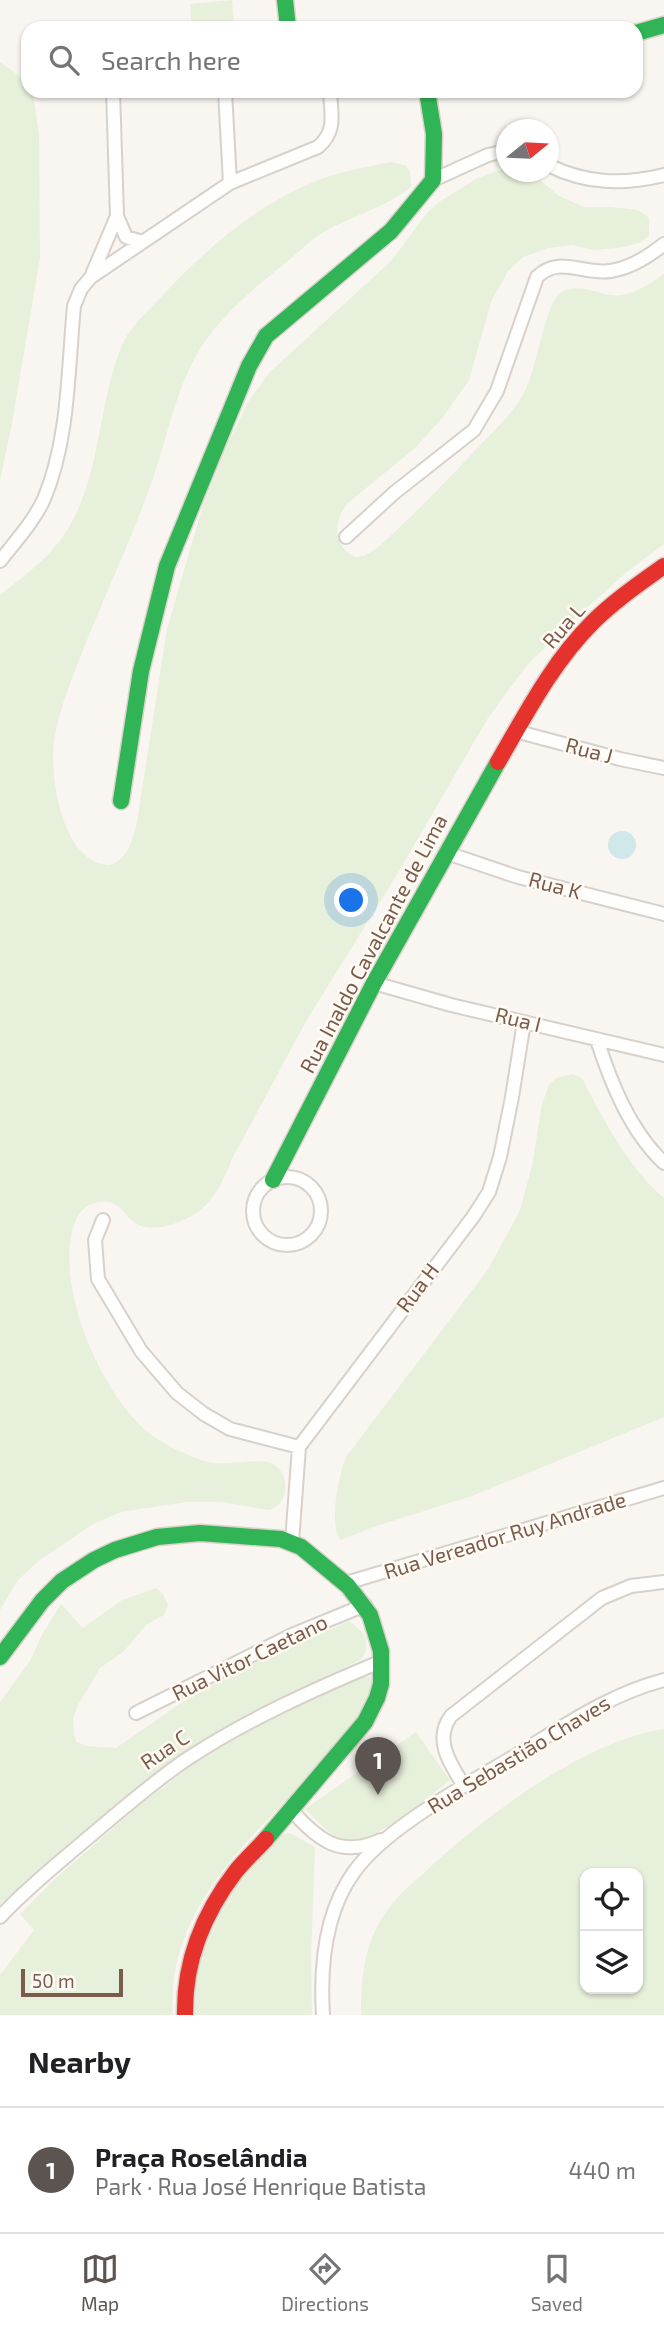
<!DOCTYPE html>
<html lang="en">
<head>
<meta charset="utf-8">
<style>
	:root { --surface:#fff; --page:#f6f6f6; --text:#202124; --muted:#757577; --line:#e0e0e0; --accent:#5c5450 }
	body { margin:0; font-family:"Exo 2",sans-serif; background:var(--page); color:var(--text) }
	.controls { position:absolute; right:21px; bottom:21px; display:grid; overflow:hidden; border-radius:14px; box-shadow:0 2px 5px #0004 }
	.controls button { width:63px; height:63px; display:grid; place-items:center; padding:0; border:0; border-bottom:2px solid var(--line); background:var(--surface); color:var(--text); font:35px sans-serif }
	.compass { position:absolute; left:496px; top:119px; width:63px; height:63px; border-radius:50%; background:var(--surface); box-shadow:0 2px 5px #0004; rotate:72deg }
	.scale { position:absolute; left:21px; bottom:18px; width:102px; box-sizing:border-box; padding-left:7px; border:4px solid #7a5c4d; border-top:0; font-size:19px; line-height:24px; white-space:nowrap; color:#7a5c4d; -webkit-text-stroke:5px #fffaf3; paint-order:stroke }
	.you { position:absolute; left:352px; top:901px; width:24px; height:24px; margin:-18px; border:5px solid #fff; border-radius:50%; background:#1a73e8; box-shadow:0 0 0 10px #1a73e833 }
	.badge { display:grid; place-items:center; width:46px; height:46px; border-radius:50%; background:var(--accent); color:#fff; font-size:23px; font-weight:700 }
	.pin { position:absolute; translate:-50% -58px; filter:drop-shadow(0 2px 4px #0008) }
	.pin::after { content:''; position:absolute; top:37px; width:24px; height:21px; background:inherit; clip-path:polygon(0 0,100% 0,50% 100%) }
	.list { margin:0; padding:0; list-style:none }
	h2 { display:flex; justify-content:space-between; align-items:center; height:91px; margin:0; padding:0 28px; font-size:30px }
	h2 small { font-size:23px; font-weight:400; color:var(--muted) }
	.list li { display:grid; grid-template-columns:46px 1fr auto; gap:21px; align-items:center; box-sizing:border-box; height:126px; padding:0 28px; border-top:2px solid var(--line) }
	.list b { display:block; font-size:26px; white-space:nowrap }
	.list p { margin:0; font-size:23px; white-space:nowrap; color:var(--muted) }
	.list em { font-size:23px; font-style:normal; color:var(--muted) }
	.icon { flex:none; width:38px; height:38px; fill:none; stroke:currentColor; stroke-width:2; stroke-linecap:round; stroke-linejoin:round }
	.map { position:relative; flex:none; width:664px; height:2015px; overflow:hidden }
	.search { position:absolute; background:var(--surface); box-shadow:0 2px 5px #0004; left:21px; right:21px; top:21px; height:77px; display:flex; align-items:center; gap:18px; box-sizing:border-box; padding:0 24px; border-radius:21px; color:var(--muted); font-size:26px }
	.sheet { height:217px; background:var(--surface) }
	nav { display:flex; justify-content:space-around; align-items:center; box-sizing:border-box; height:98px; border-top:2px solid var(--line); background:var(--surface); font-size:19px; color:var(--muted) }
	nav a { display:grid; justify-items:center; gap:4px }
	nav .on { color:var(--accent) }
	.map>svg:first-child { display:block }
	.green { fill:#e7f0db; fill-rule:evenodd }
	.water { fill:#d0e8ea }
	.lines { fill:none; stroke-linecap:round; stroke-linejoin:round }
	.street-casing { stroke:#d7d1cb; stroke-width:16 }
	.fast-casing { stroke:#d9d2cb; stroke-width:19 }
	.jam-casing { stroke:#d9d2cb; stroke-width:19 }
	.street { stroke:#fefefd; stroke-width:12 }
	.fast { stroke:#30b455; stroke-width:16 }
	.jam { stroke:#e5322d; stroke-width:16 }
	.labels { text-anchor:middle; stroke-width:5; stroke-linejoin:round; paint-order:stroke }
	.street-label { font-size:21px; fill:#7a5c4d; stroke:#fffaf3 }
</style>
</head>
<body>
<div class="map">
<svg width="664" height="2015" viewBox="0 0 664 2015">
	<rect width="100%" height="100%" fill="#f9f5f0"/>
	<path class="green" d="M232,0L234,28H192L190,4Z
		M0,62L25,80L28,91L33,93L39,135L40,258L12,423L0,480Z
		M391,162L406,166L410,172L411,187C385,208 351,216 322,233C310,241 300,251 289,260C258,285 229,308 206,340C177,381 169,432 153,478C134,533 109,586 87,640C73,677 54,717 53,757C53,783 59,816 72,839C80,852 92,865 109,865C128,860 133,839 137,822L167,629L203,505L228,443L248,402L269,373L392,260L426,214L439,202L476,179L503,169L522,172L536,177L559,196L584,207H611L638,210L649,218V236L639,243L618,248L593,250L572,245L548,248L523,257L508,271L491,302L469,380L443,417L415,448L348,503C333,521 332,545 355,557L364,556L376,549C413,516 448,480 482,443C498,427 516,410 526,389C536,369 546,304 559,294C579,279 601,298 621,295C636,293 653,283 664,273V544L628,571L569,624L527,665L488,718L399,871L305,1023L233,1157C219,1190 209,1213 173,1224C161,1228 148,1230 137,1224C126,1218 121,1203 108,1202C69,1197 68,1246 70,1274C75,1325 106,1394 144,1429C159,1442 185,1455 205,1461C226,1468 257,1456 273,1464C291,1474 289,1505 269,1510L221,1502H186L121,1512L93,1524L40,1560L18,1580L0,1610V595C20,579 44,562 59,542C102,485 96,408 122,345C129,328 149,310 162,296C207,248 257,204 319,180C342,171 367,167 391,162Z
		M572,1074L580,1077L583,1080C603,1119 630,1170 664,1198V1417L472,1496L373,1527L341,1540C328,1527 339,1474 346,1457L489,1268L520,1210L532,1166L542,1104L549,1085L556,1078Z
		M156,1588L163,1594L168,1605L164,1615L147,1624L123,1652L100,1668L78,1705L73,1719L74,1736L77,1742L86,1746L116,1748L187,1699L245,1667L350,1621L364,1634C368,1644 368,1655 358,1661C285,1696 214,1732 148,1780C96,1818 51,1865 0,1904V1702L30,1661L42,1635L61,1604L83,1628L122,1600Z
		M360,1676L371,1677L376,1684C372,1695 369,1709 363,1719C355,1734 328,1756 316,1770C250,1838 165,1911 173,2015H0V1975L34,1930L20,1914L55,1879L141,1804L202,1758L306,1699Z
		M664,1729V2015H361C361,1977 364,1940 389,1908C399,1894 414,1882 427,1870C485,1816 584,1741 664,1729ZM585,1873H638V1989H585Z
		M416,1732L450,1780C426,1798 373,1848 343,1840C329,1835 316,1819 305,1809Z
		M287,1833L292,1834L315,1847L311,1956L312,2015H195C190,1955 216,1899 258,1857C267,1847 274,1837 287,1833Z"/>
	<path class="water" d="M608 845a14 14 0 1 1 28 0a14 14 0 1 1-28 0Z"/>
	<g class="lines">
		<defs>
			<path id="street" d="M113,91L117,216L126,237L142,242
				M225,91L230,183
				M548,165C586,184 623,185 664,175
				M433,180L488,155L506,151
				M91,277L230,183L318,147C337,131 331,114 330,91
				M346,537L394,493L474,430L497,391L537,277C559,255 583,275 610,271C631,268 648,257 664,244
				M0,561C15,542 34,521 44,499C69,440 68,369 74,306L81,289L91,277L117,216
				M515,731L620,759L664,768
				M447,853L518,877L664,914
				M374,983L451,1005L664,1055
				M597,1040C611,1083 630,1131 664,1163
				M253 1211a34 34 0 1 1 68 0a34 34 0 1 1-68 0Z
				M103,1220L95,1240L98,1279L141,1351L177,1393L204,1414L230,1429L299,1447
				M292,1542L299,1447L473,1217L489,1192L500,1157L512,1097L524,1022
				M346,1583L664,1488
				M136,1713L292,1635L365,1605
				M464,1786C451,1765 433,1740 451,1716L602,1598L631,1586L664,1582
				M291,1810C318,1839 339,1859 381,1840
				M0,1917C25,1890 55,1866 83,1842C117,1814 150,1784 187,1759C248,1719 315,1689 382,1661
				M323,2015C320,1967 325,1912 354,1872C385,1828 466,1785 513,1757C561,1728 609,1694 664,1680"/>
			<path id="fast" d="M285,0L288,28
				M636,33L664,25
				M121,801L141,671L167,566L249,366L266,336L391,231L433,180L434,134L427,91
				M273,1180L374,983L498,762
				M0,1657L42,1601L62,1581L94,1560L115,1550L157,1537L200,1533L281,1539L301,1547L348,1586L370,1615L381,1651V1684L377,1698L365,1722L266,1839"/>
			<path id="jam" d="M498,762C526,714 552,663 592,623C614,601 639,584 664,566
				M185,2015C184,1961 203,1914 236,1871C245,1860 256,1850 266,1839"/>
		</defs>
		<use href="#street" class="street-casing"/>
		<use href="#fast" class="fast-casing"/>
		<use href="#jam" class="jam-casing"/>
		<use href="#street" class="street"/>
		<use href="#fast" class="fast"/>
		<use href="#jam" class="jam"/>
	</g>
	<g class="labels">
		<g class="street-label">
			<text transform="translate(564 626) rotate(-49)" y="7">Rua L</text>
			<text transform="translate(589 751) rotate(15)" y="7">Rua J</text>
			<text transform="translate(555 886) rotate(15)" y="7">Rua K</text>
			<text transform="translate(374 944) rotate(-62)" y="7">Rua Inaldo Cavalcante de Lima</text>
			<text transform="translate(518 1020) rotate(14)" y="7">Rua I</text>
			<text transform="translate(418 1288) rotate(-53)" y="7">Rua H</text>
			<text transform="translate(505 1536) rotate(-17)" y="7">Rua Vereador Ruy Andrade</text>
			<text transform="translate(250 1658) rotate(-26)" y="7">Rua Vitor Caetano</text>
			<text transform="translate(165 1750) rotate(-34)" y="7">Rua C</text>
			<text transform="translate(519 1755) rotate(-31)" y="7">Rua Sebastião Chaves</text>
		</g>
	</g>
</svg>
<div class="controls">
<button><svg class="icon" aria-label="locate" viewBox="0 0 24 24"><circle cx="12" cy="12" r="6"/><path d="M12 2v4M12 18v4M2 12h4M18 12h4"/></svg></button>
<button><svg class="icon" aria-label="layers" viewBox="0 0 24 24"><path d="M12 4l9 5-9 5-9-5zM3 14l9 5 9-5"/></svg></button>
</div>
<svg class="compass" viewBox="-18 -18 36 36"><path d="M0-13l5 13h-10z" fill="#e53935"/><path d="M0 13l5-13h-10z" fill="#757577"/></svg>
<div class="scale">50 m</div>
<div class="you"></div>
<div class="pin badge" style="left:378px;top:1795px">1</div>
<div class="search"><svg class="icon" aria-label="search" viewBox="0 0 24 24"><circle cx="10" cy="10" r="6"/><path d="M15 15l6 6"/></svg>Search here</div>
</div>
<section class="sheet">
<h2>Nearby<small></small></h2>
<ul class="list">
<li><span class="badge">1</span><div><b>Praça Roselândia</b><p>Park · Rua José Henrique Batista</p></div><em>440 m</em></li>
</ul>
</section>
<nav>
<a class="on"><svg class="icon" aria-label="map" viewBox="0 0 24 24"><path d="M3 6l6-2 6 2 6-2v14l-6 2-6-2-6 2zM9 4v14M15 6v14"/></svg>Map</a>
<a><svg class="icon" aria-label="directions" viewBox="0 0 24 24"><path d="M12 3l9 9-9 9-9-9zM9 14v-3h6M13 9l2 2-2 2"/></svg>Directions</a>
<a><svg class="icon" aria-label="saved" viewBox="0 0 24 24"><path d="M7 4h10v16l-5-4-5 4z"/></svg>Saved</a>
</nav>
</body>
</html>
